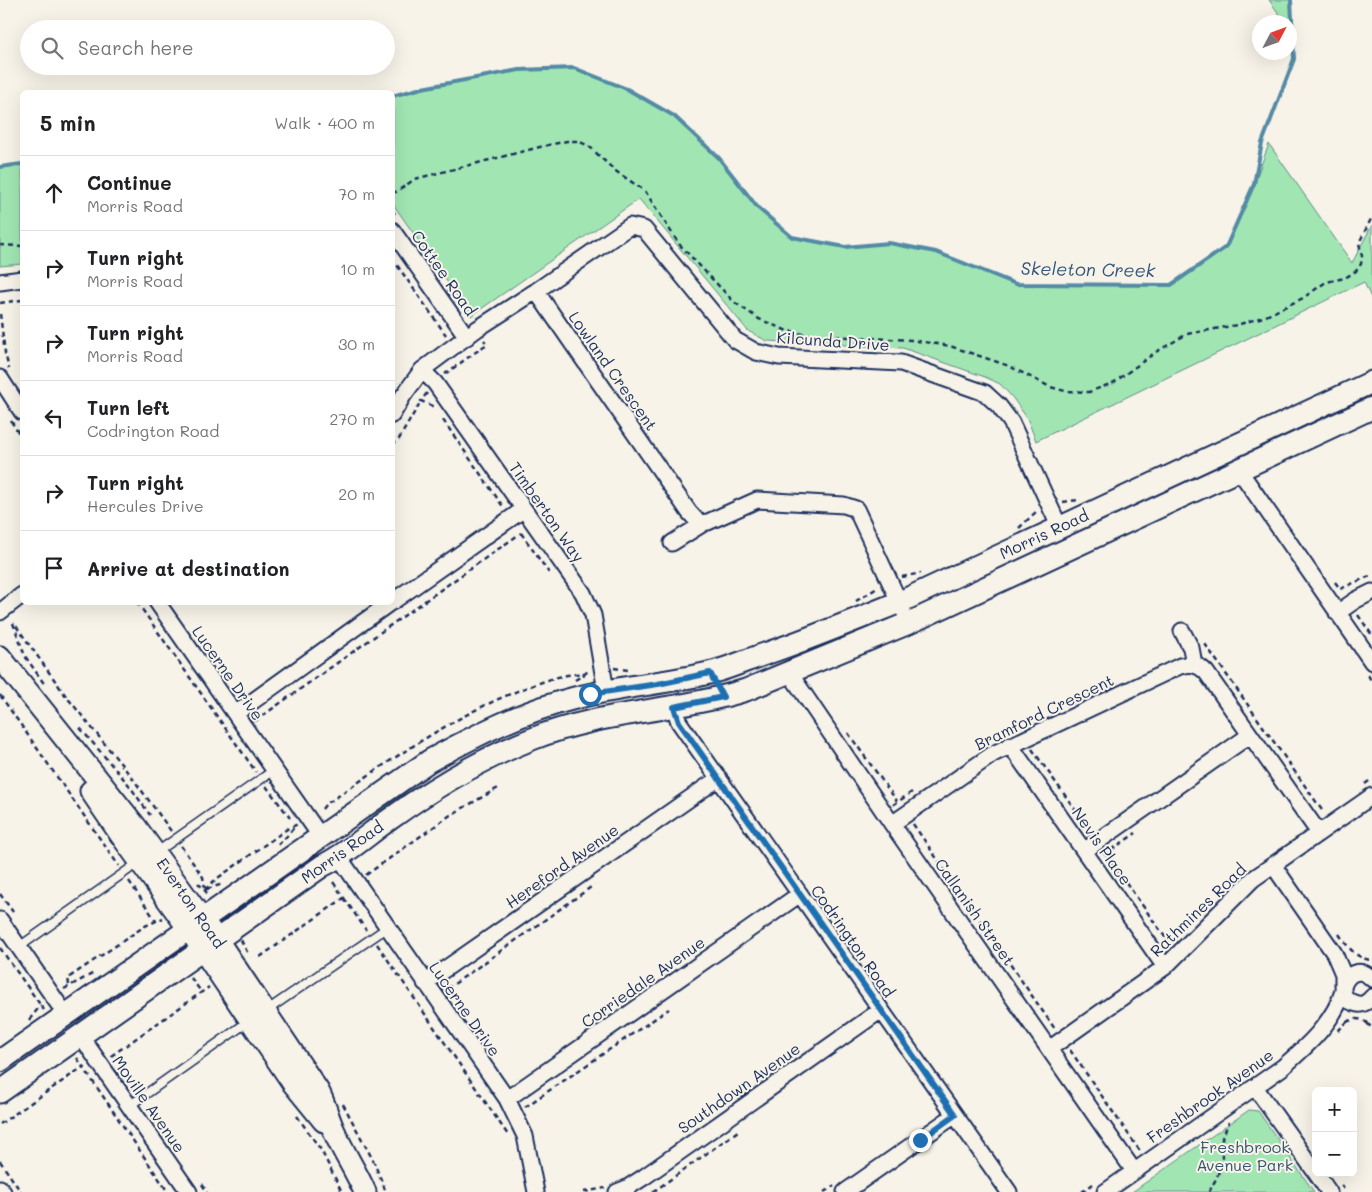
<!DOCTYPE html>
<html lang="en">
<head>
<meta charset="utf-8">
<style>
	:root { --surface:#fff; --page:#f2f2f2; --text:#202124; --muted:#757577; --line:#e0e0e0 }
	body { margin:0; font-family:Mali,sans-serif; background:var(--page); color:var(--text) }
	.controls { position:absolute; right:15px; bottom:15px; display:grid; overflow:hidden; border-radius:8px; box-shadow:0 5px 20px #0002 }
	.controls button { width:45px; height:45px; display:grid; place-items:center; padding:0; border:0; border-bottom:1px solid var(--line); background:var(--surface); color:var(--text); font:25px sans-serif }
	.compass { position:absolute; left:1252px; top:15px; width:45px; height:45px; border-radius:50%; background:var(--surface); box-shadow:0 5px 20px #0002; rotate:49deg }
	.stop { position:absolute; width:15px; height:15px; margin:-11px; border:4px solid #1f6fb2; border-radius:50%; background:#fff }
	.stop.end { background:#1f6fb2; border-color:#fff; box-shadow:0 1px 5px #0008 }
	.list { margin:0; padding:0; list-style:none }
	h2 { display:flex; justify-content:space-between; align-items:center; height:65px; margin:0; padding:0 20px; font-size:21px }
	h2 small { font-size:16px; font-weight:400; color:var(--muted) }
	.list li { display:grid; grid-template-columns:32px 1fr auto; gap:15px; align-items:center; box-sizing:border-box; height:75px; padding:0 20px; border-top:1px solid var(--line) }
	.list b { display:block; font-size:19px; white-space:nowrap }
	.list p { margin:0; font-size:16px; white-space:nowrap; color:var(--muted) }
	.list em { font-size:16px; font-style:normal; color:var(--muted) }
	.icon { flex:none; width:28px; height:28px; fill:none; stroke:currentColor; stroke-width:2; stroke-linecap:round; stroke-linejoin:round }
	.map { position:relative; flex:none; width:1372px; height:1192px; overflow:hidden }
	.search { position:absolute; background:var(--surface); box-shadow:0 5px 20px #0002; left:20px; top:20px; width:375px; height:55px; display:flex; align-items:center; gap:12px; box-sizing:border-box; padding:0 18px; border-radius:28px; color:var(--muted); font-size:19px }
	.panel { position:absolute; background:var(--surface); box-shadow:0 5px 20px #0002; left:20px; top:90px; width:375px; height:515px; border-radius:8px }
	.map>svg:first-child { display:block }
	.green { fill:#a1e6b2; stroke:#5e8a88 }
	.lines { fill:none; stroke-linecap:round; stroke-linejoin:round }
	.stream { stroke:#528aa5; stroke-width:4 }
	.lane-casing { stroke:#1b2f5e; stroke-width:11 }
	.street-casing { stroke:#1b2f5e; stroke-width:19 }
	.secondary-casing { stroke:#1b2f5e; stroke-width:25 }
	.path { stroke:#1b2f5e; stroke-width:2.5; stroke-dasharray:5 4; stroke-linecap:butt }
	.lane { stroke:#f7f3e8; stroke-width:8 }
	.street { stroke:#f7f3e8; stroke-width:15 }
	.secondary { stroke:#f7f3e8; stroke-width:21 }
	.route { stroke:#1f6fb2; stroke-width:6 }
	.labels { text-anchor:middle; stroke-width:4; stroke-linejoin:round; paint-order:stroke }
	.street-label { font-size:16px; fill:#1b2f5e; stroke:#f7f3e8 }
	.park-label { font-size:16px; fill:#36546f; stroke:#f7f3e8 }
	.water-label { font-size:18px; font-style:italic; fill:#32557c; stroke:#f7f3e8 }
</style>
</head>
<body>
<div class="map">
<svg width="1372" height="1192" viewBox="0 0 1372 1192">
	<rect width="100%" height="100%" fill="#f7f3e8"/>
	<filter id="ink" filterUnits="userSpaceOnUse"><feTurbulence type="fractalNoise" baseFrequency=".02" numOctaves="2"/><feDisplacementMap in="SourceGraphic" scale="10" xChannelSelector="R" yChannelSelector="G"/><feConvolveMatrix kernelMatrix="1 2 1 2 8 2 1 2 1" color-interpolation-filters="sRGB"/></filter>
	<g filter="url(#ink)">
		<path class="green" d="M1269,0H1291L1293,35L1290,30V22H1285Z
			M574,68L627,89L674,116L719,158L758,208L792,237L844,247L889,243L936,252L1017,284L1171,285L1226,247L1254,184L1269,144L1352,263L1372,225V300L1364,282L1036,441L1027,418L1012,397L1000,384L985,377L903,348L767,341L748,331L639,199L471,316L393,204V96L422,88L519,70Z
			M22,164V264L0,266V167Z
			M1249,1110L1258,1111L1314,1192H1132Z"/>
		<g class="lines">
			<path class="stream" d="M392,96L422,88L519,70L574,68L627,89L674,116L719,158L758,208L792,237L845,247L889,243L936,252L1016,284L1171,285L1226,247L1254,184L1262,143L1294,59L1291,0
				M0,167L22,164"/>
			<defs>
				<path id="lane" d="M157,852L274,770
					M19,947L138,863
					M266,1011L388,927
					M129,1106L249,1021"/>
				<path id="street" d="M392,230L467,337
					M0,282L22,279
					M536,291L630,226L644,229L735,340L756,352L779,357L901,363L985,393L999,406L1011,422L1059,526
					M422,370L435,383L583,593L593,615L606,691
					M0,378L22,412
					M392,415L403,396L422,370L477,329L536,291L689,512L699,523L708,522L757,500L844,505L856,509L903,610
					M1239,470L1372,662
					M672,543L704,523
					M157,602L321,837
					M392,602L524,509
					M0,612L22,595
					M1337,613L1356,600L1372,592
					M1182,631L1191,648L1194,664
					M789,672L892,824L1134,1171
					M674,707L679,722L1009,1192
					M235,714L391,602
					M1010,745L1165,967
					M892,824L993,754L1180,666C1191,663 1198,664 1206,672L1319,833
					M1084,851L1250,735
					M339,857L507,1099L525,1136L536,1192
					M1273,865L1334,953L1343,974V986
					M0,920L66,1015
					M1372,979C1352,957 1329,995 1354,1003C1362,1006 1367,1003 1372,997
					M425,983L719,778
					M80,1035L189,1192
					M1049,1049L1165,967L1253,879L1372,796
					M1255,1087L1316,1173
					M507,1099L800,894
					M1316,1173L1329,1192
					M0,1188L3,1192
					M617,1192L627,1188L644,1177L881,1010
					M845,1192L955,1115
					M1105,1192L1283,1067C1306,1047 1334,1022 1343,991"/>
				<path id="secondary" d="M0,657L135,826L217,940L318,1091C325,1104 328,1118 334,1131C343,1152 356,1171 365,1192
					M91,791L121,835L189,929L293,1083L324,1121
					M0,1061L429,761C476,735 523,711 575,698C619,686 664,684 709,673C727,669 745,661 762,655C809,639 854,620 900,602L1372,382
					M0,1092L322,866C347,854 367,835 390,819C434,787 482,759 532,739C601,711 676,712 746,690L909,623L1372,408"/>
			</defs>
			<use href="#lane" class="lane-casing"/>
			<use href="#street" class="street-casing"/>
			<use href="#secondary" class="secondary-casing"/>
			<path class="path" d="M392,191L396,192L415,179L544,146L567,141H578L589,146L614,170L645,191L679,244L734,302L759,319L785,330L808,335L911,340L950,346L1009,366L1050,387L1065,391L1089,392L1113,383L1156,352L1187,334L1237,325L1266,316L1303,298L1326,282L1345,278L1356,271L1361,264L1362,256L1359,243L1372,217
				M392,210L397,217
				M0,245L22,246
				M392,258L446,335
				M0,303L22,300
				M0,314L5,353L9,369
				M445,374L487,344L484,340
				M427,393L421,401L434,407
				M443,420L504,508
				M11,421L22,438
				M392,446L399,439L421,401
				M1063,502L1078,500
				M1019,528L1037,511
				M521,533L549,573
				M902,577L921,573
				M1335,582L1340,589L1372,575
				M856,601L879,587
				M137,602L256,772
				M1358,615L1372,635
				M13,623L25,656L45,685
				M16,626L66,696L134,780L171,831
				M1205,644L1324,813
				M614,668L628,670
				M1368,675L1372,682
				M575,680L585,674
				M0,695L119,866
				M255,721L521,533
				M80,728L129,785L150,815
				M848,733L897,801
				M1032,749L1091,832
				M1365,784L1372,779
				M266,786L290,818
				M893,805L912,792
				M322,809L325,805C400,754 474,700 562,676C571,674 580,674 589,672
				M913,824L1055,1029
				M278,845L289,834L294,827
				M181,846L203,877L205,888
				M1105,853L1170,944
				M1104,855L1136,833
				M366,875L449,816L500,787
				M129,881L156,921
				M198,883L209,895
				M207,889L223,884
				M205,890L215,880L287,829L298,824
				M0,894L13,912
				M344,898L366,930
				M1339,934C1347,946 1356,959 1372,960
				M241,940L249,956
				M377,944L508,1135
				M0,948L44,1010
				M260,957L344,898L331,879
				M191,978L202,993
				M69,985L68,978L145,926L163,918
				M64,989L94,973
				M447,989L594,885
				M29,1020L41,1005
				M1347,1022C1354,1018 1361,1018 1367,1023L1372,1020
				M1367,1023L1372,1028
				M1338,1031L1347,1022L1344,1019
				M1070,1050L1140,1151
				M111,1056L209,987
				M77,1058L168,1192
				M343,1104L373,1160L386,1192
				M525,1107L669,1009
				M297,1116L321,1150L342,1192
				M0,1124L83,1067H86
				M0,1161L21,1192
				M202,1184L207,1192
				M1341,1185L1346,1192
				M584,1192L605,1188
				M653,1192L738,1131
				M824,1192L834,1186
				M1082,1192L1093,1184
				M1209,1192L1217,1177L1222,1162V1138L1229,1122"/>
			<use href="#lane" class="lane"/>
			<use href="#street" class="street"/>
			<use href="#secondary" class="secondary"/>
		</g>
	</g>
	<g class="lines" filter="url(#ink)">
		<path class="route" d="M590,694L658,684L710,673L723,697L674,707L679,722L955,1115L920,1140"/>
	</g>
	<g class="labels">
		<g class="street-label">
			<text transform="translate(444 273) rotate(55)" y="6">Cottee Road</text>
			<text transform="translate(833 341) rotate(4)" y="6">Kilcunda Drive</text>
			<text transform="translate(613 371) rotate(55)" y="6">Lowland Crescent</text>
			<text transform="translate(547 512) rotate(55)" y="6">Timberton Way</text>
			<text transform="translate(1044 534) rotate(-25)" y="6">Morris Road</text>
			<text transform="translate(228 673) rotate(55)" y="6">Lucerne Drive</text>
			<text transform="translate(1044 712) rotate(-26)" y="6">Bramford Crescent</text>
			<text transform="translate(1102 846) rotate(55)" y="6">Nevis Place</text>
			<text transform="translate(342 852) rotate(-35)" y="6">Morris Road</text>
			<text transform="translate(562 866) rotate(-35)" y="6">Hereford Avenue</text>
			<text transform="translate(191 903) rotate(55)" y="6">Everton Road</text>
			<text transform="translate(1198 910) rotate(-44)" y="6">Rathmines Road</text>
			<text transform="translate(975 912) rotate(55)" y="6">Callanish Street</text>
			<text transform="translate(853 941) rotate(55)" y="6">Codrington Road</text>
			<text transform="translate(643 982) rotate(-35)" y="6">Corriedale Avenue</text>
			<text transform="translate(465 1009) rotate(55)" y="6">Lucerne Drive</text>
			<text transform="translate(739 1088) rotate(-35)" y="6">Southdown Avenue</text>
			<text transform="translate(1210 1096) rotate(-35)" y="6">Freshbrook Avenue</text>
			<text transform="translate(149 1104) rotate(55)" y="6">Moville Avenue</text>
		</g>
		<g class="park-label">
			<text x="1245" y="1153">Freshbrook<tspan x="1245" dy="18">Avenue Park</tspan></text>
		</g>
		<g class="water-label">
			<text transform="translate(1088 270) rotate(1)" y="6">Skeleton Creek</text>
		</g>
	</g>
</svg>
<div class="controls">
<button>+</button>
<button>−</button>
</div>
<svg class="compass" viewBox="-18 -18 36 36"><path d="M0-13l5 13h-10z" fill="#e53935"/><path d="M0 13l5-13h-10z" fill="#757577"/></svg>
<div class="stop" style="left:590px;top:694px"></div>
<div class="stop end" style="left:920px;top:1140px"></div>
<div class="search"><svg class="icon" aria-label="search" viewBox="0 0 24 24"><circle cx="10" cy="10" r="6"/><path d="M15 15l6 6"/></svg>Search here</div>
<section class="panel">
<h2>5 min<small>Walk · 400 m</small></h2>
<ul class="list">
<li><svg class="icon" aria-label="ahead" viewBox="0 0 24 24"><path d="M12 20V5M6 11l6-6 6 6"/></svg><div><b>Continue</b><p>Morris Road</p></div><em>70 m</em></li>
<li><svg class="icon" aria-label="right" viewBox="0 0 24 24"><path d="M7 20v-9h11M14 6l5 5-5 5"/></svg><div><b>Turn right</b><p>Morris Road</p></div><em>10 m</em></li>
<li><svg class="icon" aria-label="right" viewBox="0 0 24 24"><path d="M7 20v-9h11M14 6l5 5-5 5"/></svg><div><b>Turn right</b><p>Morris Road</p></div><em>30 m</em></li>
<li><svg class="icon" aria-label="left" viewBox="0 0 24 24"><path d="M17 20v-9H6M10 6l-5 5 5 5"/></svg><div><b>Turn left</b><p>Codrington Road</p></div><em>270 m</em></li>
<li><svg class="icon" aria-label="right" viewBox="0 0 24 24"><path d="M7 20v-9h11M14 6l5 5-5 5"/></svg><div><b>Turn right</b><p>Hercules Drive</p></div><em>20 m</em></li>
<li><svg class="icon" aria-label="arrive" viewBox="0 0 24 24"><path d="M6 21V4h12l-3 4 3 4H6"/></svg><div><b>Arrive at destination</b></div></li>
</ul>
</section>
</div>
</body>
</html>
